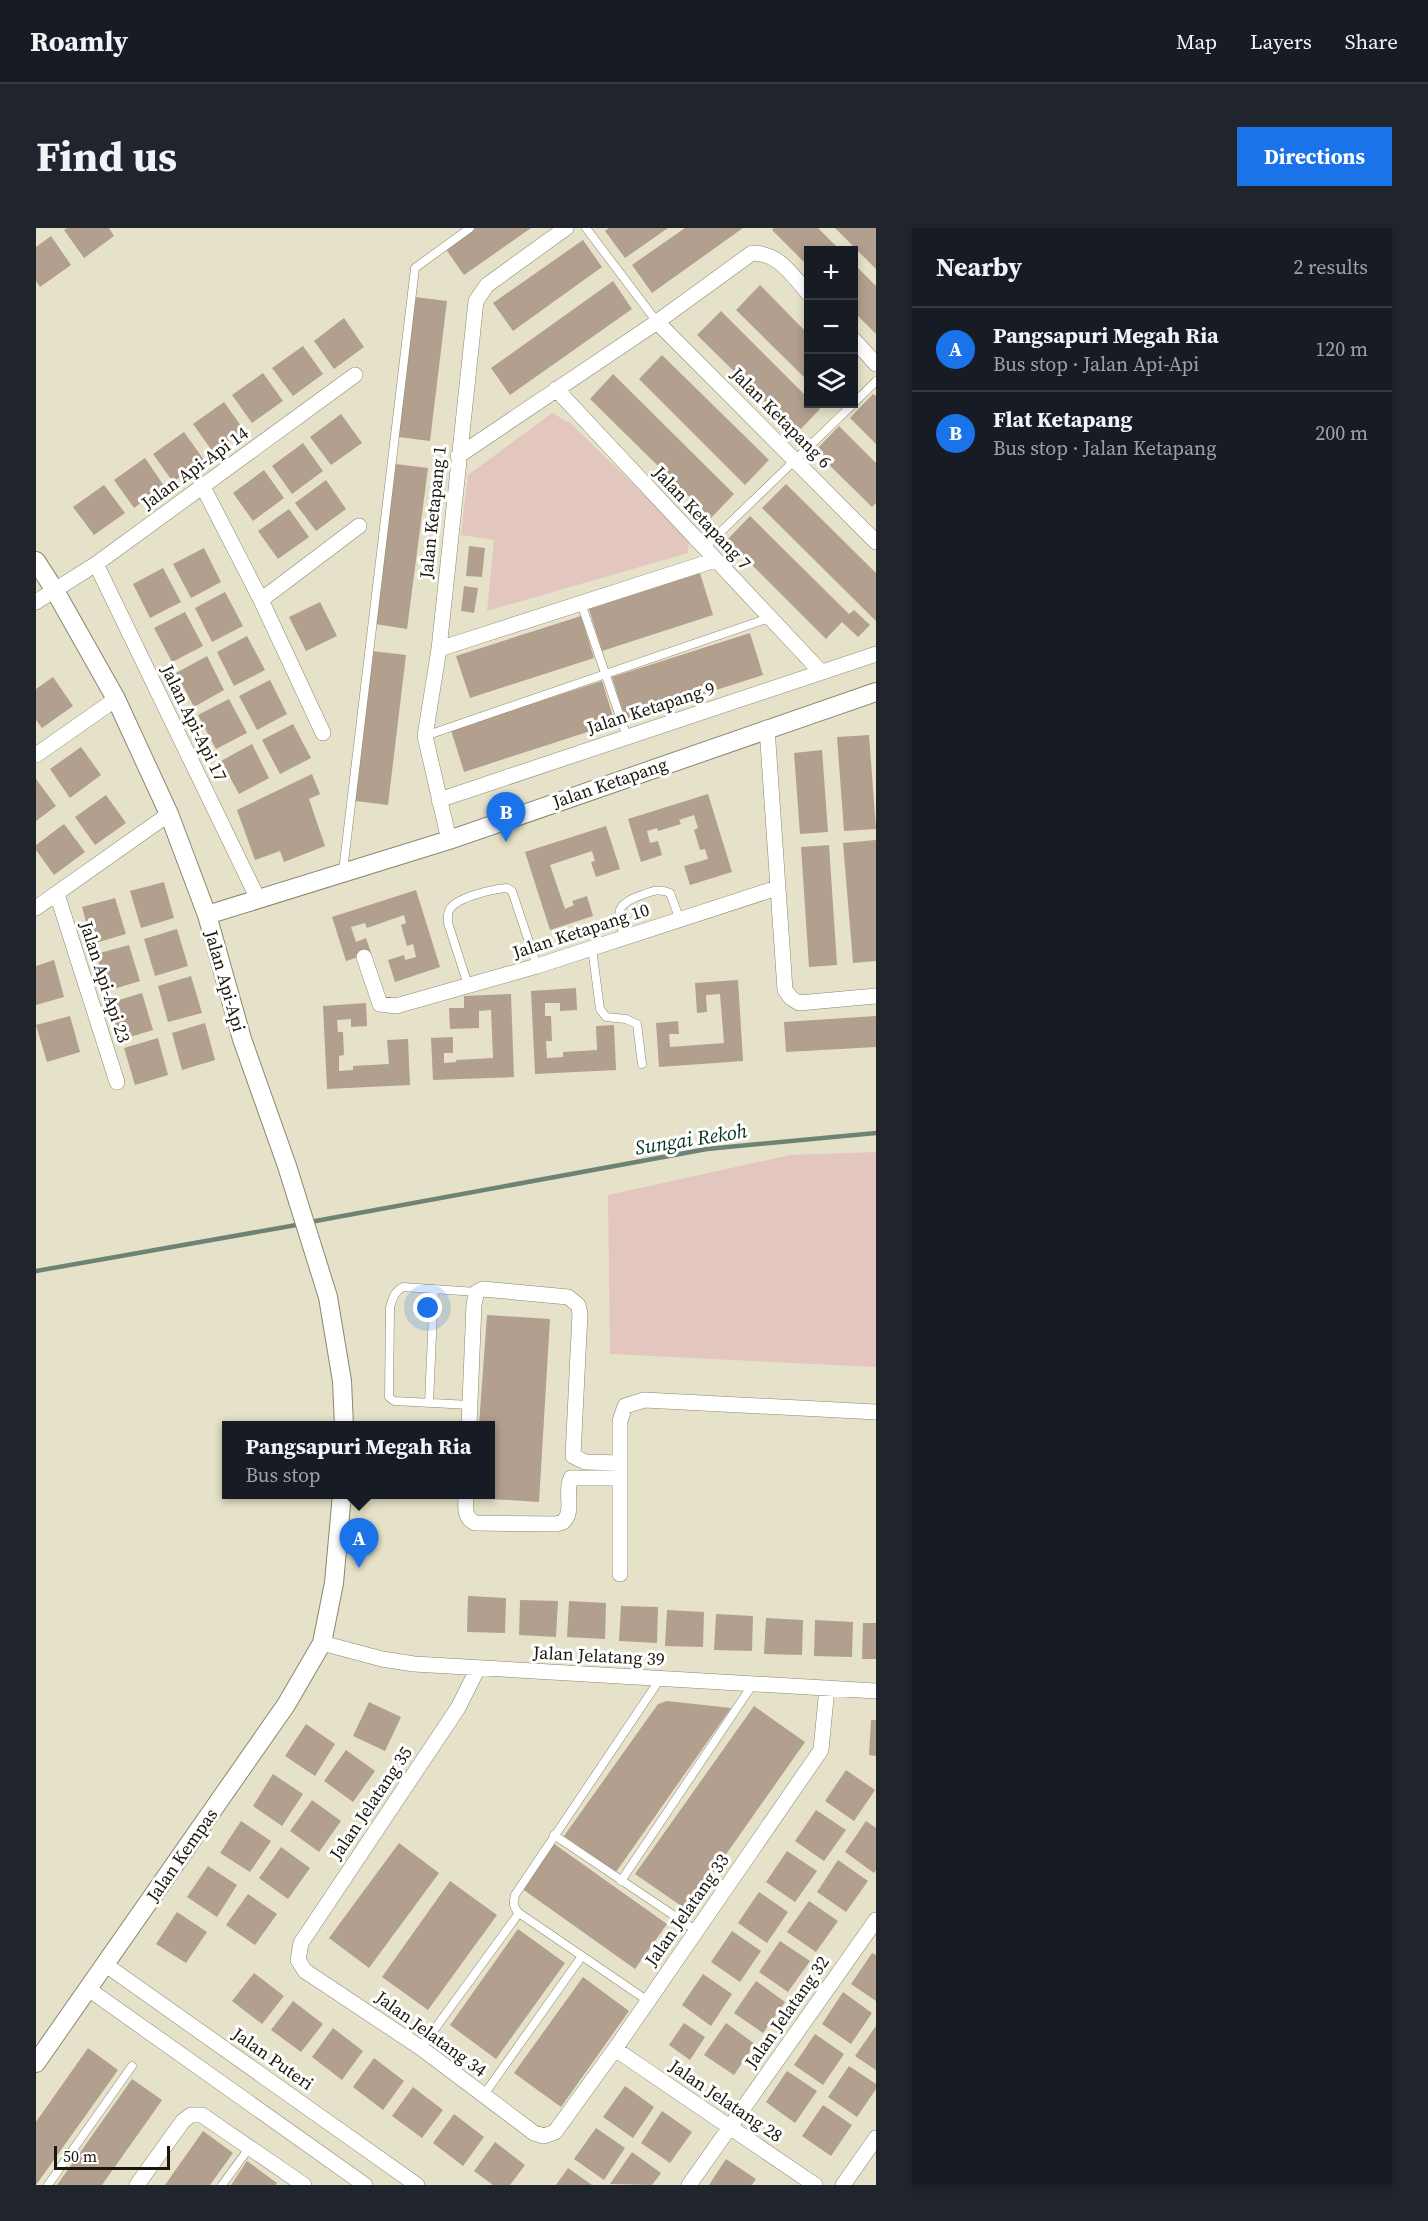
<!DOCTYPE html>
<html lang="en">
<head>
<meta charset="utf-8">
<style>
	:root { --surface:#171b24; --page:#20242c; --text:#f1f3f6; --muted:#9ea1a6; --line:#363941; --accent:#1a73e8 }
	body { margin:0; font-family:"Source Serif 4",serif; background:var(--page); color:var(--text) }
	.controls { position:absolute; right:18px; top:18px; display:grid; overflow:hidden; border-radius:0px; box-shadow:0 3px 9px #0003 }
	.controls button { width:54px; height:54px; display:grid; place-items:center; padding:0; border:0; border-bottom:2px solid var(--line); background:var(--surface); color:var(--text); font:30px sans-serif }
	.scale { position:absolute; left:18px; bottom:15px; width:116px; box-sizing:border-box; padding-left:6px; border:3px solid #19170e; border-top:0; font-size:16px; line-height:21px; white-space:nowrap; color:#19170e; -webkit-text-stroke:4px #fff; paint-order:stroke }
	.you { position:absolute; left:392px; top:1080px; width:21px; height:21px; margin:-15px; border:4px solid #fff; border-radius:50%; background:#1a73e8; box-shadow:0 0 0 9px #1a73e833 }
	.badge { display:grid; place-items:center; width:39px; height:39px; border-radius:50%; background:var(--accent); color:#fff; font-size:20px; font-weight:700 }
	.pin { position:absolute; translate:-50% -50px; filter:drop-shadow(0 2px 3px #0008) }
	.pin::after { content:''; position:absolute; top:32px; width:21px; height:18px; background:inherit; clip-path:polygon(0 0,100% 0,50% 100%) }
	.popup { position:absolute; left:186px; top:1193px; width:273px; height:78px; box-sizing:border-box; display:grid; place-content:center; border-radius:0px; background:var(--surface); filter:drop-shadow(0 2px 4px #0005); font-size:20px; white-space:nowrap; color:var(--muted) }
	.popup b { font-size:22px; color:var(--text) }
	.popup::after { content:''; position:absolute; left:50%; top:100%; margin-left:-12px; border:12px solid transparent; border-top-color:var(--surface) }
	.list { margin:0; padding:0; list-style:none }
	h2 { display:flex; justify-content:space-between; align-items:center; height:78px; margin:0; padding:0 24px; font-size:26px }
	h2 small { font-size:20px; font-weight:400; color:var(--muted) }
	.list li { display:grid; grid-template-columns:39px 1fr auto; gap:18px; align-items:center; box-sizing:border-box; height:84px; padding:0 24px; border-top:2px solid var(--line) }
	.list b { display:block; font-size:22px; white-space:nowrap }
	.list p { margin:0; font-size:20px; white-space:nowrap; color:var(--muted) }
	.list em { font-size:20px; font-style:normal; color:var(--muted) }
	.icon { flex:none; width:33px; height:33px; fill:none; stroke:currentColor; stroke-width:2; stroke-linecap:round; stroke-linejoin:round }
	.map { position:relative; flex:none; width:840px; height:1957px; overflow:hidden; border-radius:0px }
	header { display:flex; align-items:center; gap:36px; box-sizing:border-box; height:84px; padding:0 30px; background:var(--surface); border-bottom:2px solid var(--line) }
	header strong { font-size:28px }
	nav { display:flex; gap:33px; margin-inline-start:auto; font-size:21px }
	.intro { display:flex; align-items:center; justify-content:space-between; box-sizing:border-box; height:144px; padding:0 36px }
	h1 { margin:0; font-size:42px }
	.button { padding:15px 27px; border-radius:0px; background:var(--accent); color:#fff; font-size:21px; font-weight:700 }
	main { display:flex; gap:36px; padding:0 36px }
	aside { flex:1; background:var(--surface); border-radius:0px; box-shadow:0 3px 9px #0003 }
	.map>svg:first-child { display:block }
	.green { fill:#e3c6be }
	.lines { fill:none; stroke-linecap:round; stroke-linejoin:round }
	.stream { stroke:#6e8376; stroke-width:4.5 }
	.building { fill:#b29f8d }
	.service-casing { stroke:#8a876f; stroke-width:9 }
	.minor-casing { stroke:#8a876f; stroke-width:16 }
	.tertiary-casing { stroke:#8a876f; stroke-width:20 }
	.service { stroke:#fff; stroke-width:8 }
	.minor { stroke:#fff; stroke-width:15 }
	.tertiary { stroke:#fff; stroke-width:18 }
	.labels { text-anchor:middle; stroke-width:6; stroke-linejoin:round; paint-order:stroke }
	.street-label { font-size:18px; fill:#19170e; stroke:#fff }
	.water-label { font-size:20px; font-style:italic; fill:#033222; stroke:#fff }
</style>
</head>
<body>
<header>
<strong>Roamly</strong>
<nav><a>Map</a><a>Layers</a><a>Share</a></nav>
</header>
<div class="intro"><h1>Find us</h1><a class="button">Directions</a></div>
<main>
<div class="map">
<svg width="840" height="1957" viewBox="0 0 840 1957">
	<rect width="100%" height="100%" fill="#e6e2c9"/>
	<path class="green" d="M516,185L534,195L653,310L652,325L451,383L458,312L425,307L432,247Z
		M840,924V1139L574,1126L572,967L754,927Z"/>
	<g class="lines">
		<path class="stream" d="M274,994L671,921L840,905
			M0,1043L266,996"/>
	</g>
	<path class="building" d="M31,0H73L78,8L48,30L28,2Z
		M438,0H495L428,47L409,20Z
		M573,0H632L589,30L569,3Z
		M649,0H707L616,65L596,37Z
		M738,0H782L804,22H772V38L736,2Z
		M799,0H840V41Z
		M15,8L35,37L4,59L0,53V19Z
		M547,12L566,39L477,103L457,75Z
		M818,36L840,58V106L818,84Z
		M577,53L596,81L474,167L455,140Z
		M724,57L772,106V153L700,82Z
		M379,69L411,73L394,213L362,209Z
		M685,83L772,170V176H778L784,181L761,205L661,107Z
		M308,90L328,119L298,141L278,113Z
		M267,118L287,146L257,168L236,140Z
		M626,127L733,232L709,257L603,151Z
		M227,145L247,173L216,195L196,167Z
		M577,146L698,266L675,290L554,171Z
		M837,166L840,168V216L814,190Z
		M188,174L208,202L177,224L157,196Z
		M305,186L326,215L295,237L274,209Z
		M803,198L840,235V275L836,279L779,223Z
		M148,204L168,232L137,254L117,226Z
		M267,215L287,243L256,266L236,238Z
		M109,230L128,258L98,280L78,252Z
		M359,236L392,240L371,401L339,396Z
		M228,242L248,270L217,293L197,265Z
		M290,252L310,281L280,303L259,275Z
		M750,256L840,345V393L726,280Z
		M68,257L89,285L58,307L37,279Z
		M253,281L273,309L242,331L222,303Z
		M714,288L813,386L818,382L834,397L822,409L806,394L790,411L691,312Z
		M433,318L449,320L446,349L430,348Z
		M168,320L185,354L155,370L137,336Z
		M127,340L145,374L114,390L97,356Z
		M664,345L677,387L566,423L553,381Z
		M428,358L442,360L438,385L425,383Z
		M189,364L207,398L176,414L159,380Z
		M284,374L301,408L270,423L253,389Z
		M149,384L167,418L136,434L118,400Z
		M545,388L558,430L434,470L420,428Z
		M714,405L727,447L589,491L576,449Z
		M211,408L229,442L198,458L181,424Z
		M336,423L370,427L352,577L319,573Z
		M171,428L188,462L158,479L140,445Z
		M17,449L37,478L6,500L0,492V461Z
		M234,452L251,486L221,502L203,468Z
		M566,453L579,495L428,544L415,502Z
		M193,471L211,505L180,521L162,487Z
		M257,496L275,530L244,546L226,512Z
		M833,507L840,601L808,603L801,509Z
		M216,516L233,550L203,566L185,533Z
		M45,519L65,547L34,570L14,541Z
		M786,522L792,604L764,606L758,525Z
		M276,546L284,566L273,571L289,618L248,634L244,623L219,632L201,582Z
		M0,551L20,578L0,593Z
		M672,566L696,644L654,657L648,638L672,631L669,621L664,622L658,602L662,600L658,587L643,592L645,596L622,603L621,600L611,603L614,615L622,613L626,627L605,634L592,591Z
		M70,567L90,595L59,617L39,589Z
		M28,596L49,624L18,647L0,622V617Z
		M570,598L584,641L560,649L555,634L559,633L556,623L514,637L529,681L538,677L536,673L551,668L557,688L514,702L489,624Z
		M840,612V733L817,735L807,615Z
		M793,617L801,737L773,739L765,619Z
		M128,654L138,690L105,700L94,663Z
		M380,662L404,739L359,754L352,732L368,727L369,732L380,729L377,716L371,718L365,697L370,695L368,687L331,700L329,695L315,699L320,714L330,710L335,725L310,733L296,689Z
		M79,670L90,706L56,716L46,679Z
		M141,701L152,738L119,748L108,711Z
		M93,717L104,753L71,763L60,726Z
		M18,732L28,769L0,777V738Z
		M155,748L166,785L132,794L122,758Z
		M702,752L707,833L623,839L620,795L642,793L643,806H633L634,819L688,815L684,766L670,767L671,784L661,785L659,755Z
		M540,760L541,782L524,783V775H509V788H515L516,813H510L511,830L527,829V824L561,822L560,798L578,797L580,842L499,846L495,763Z
		M106,765L117,802L84,812L73,775Z
		M475,766L478,849L397,852L395,810L417,809V825H408V835L420,834V832L457,830L455,782L443,783V800L414,801L413,780H428V768Z
		M330,775L331,798L315,799V791L301,792L302,804H307L308,827L303,828V843L317,842V838L353,836L351,812L372,811L374,857L291,861L287,778Z
		M34,788L44,824L11,834L0,797Z
		M840,788V819L750,824L748,794Z
		M169,795L179,832L146,842L136,805Z
		M122,810L132,847L99,857L88,820Z
		M451,1087L514,1091L503,1274L439,1270V1266H455V1198L443,1197Z
		M432,1368L470,1370L469,1405L431,1404Z
		M484,1372L522,1373L520,1409L483,1407Z
		M533,1373L570,1375L569,1411L531,1409Z
		M585,1378L622,1379L621,1415L583,1413Z
		M631,1382L668,1384L667,1419L629,1418Z
		M680,1386L717,1388L716,1423L678,1422Z
		M730,1390L767,1392L766,1427L728,1426Z
		M779,1392L817,1394L816,1429L778,1428Z
		M827,1395H840V1431H826Z
		M631,1473L695,1480L580,1644L528,1608L622,1476Z
		M333,1474L365,1489L349,1523L317,1508Z
		M718,1478L769,1514L651,1682L599,1646Z
		M835,1492H840V1528L833,1527Z
		M270,1496L299,1516L279,1548L249,1528Z
		M310,1522L339,1543L317,1574L288,1553Z
		M810,1542L839,1562L818,1593L789,1573Z
		M237,1546L267,1566L246,1598L217,1578Z
		M276,1572L305,1593L283,1624L254,1603Z
		M780,1582L810,1602L788,1633L759,1613Z
		M205,1593L235,1613L214,1644L184,1625Z
		M830,1593L840,1600V1642L838,1645L809,1624Z
		M363,1615L403,1645L333,1740L293,1710Z
		M517,1615L631,1696L599,1741L485,1660Z
		M245,1619L274,1640L252,1671L223,1650Z
		M751,1623L781,1643L759,1674L730,1654Z
		M802,1632L832,1653L810,1684L781,1664Z
		M172,1638L201,1657L181,1689L151,1669Z
		M414,1653L461,1687L392,1782L346,1749Z
		M723,1664L752,1684L731,1715L702,1695Z
		M212,1666L241,1686L219,1717L190,1697Z
		M773,1673L802,1693L780,1724L751,1704Z
		M141,1684L171,1704L150,1735L120,1716Z
		M482,1701L529,1735L460,1831L414,1797Z
		M696,1703L725,1723L704,1754L675,1734Z
		M744,1713L774,1733L752,1764L723,1744Z
		M836,1725L840,1727V1773L815,1756Z
		M218,1745L248,1768L226,1796L196,1773Z
		M667,1746L696,1766L675,1798L646,1777Z
		M547,1749L593,1783L525,1879L478,1845Z
		M720,1753L749,1774L727,1805L698,1785Z
		M807,1764L836,1785L815,1816L786,1796Z
		M257,1773L287,1796L265,1824L235,1802Z
		M648,1795L669,1809L654,1832L633,1817Z
		M690,1795L719,1816L698,1847L668,1827Z
		M840,1798V1842L819,1828Z
		M297,1800L327,1823L306,1852L276,1829Z
		M779,1806L808,1826L787,1857L758,1837Z
		M52,1820L82,1842L0,1957V1894Z
		M338,1830L368,1853L347,1882L317,1859Z
		M813,1838L840,1856V1861L821,1889L792,1869Z
		M751,1843L781,1863L759,1895L730,1874Z
		M96,1851L126,1872L117,1885L66,1957H21Z
		M589,1858L618,1879L597,1910L567,1889Z
		M377,1859L407,1882L386,1910L356,1888Z
		M787,1877L816,1897L795,1928L766,1908Z
		M626,1883L656,1904L634,1935L605,1915Z
		M418,1886L448,1909L427,1938L397,1915Z
		M560,1900L589,1920L568,1952L538,1931Z
		M167,1903L197,1925L179,1950L174,1957H129Z
		M459,1914L489,1937L474,1957H457L438,1943Z
		M596,1924L625,1945L616,1957L574,1956Z
		M690,1931L720,1951L716,1957H673Z
		M211,1933L241,1955L240,1957H195Z
		M532,1940L556,1957H520Z"/>
	<g class="lines">
		<defs>
			<path id="service" d="M550,0L621,94
				M818,175L840,153
				M668,320L817,176
				M545,375L591,509
				M389,508L733,390
				M307,643L379,40L434,0
				M589,710C579,685 580,675 606,667C616,663 624,660 634,665L644,692
				M556,720L564,781L570,789L590,791L601,796L606,836
				M432,757L412,695C412,690 411,685 414,681C421,669 458,661 471,660L476,663L501,738
				M393,1175L398,1061
				M434,1177L358,1173L353,1169L354,1079C357,1070 358,1064 367,1059L441,1064
				M518,1607L661,1703
				M585,1653L717,1456
				M612,1773L483,1685C477,1679 477,1675 479,1667L624,1451
				M385,1820L483,1685
				M447,1868L546,1728
				M12,1957L96,1838
				M186,1957L214,1919"/>
			<path id="minor" d="M621,94L840,314
				M818,112L840,136
				M520,161L785,444
				M422,228L621,94L716,25C743,25 755,46 772,65
				M167,259L225,372L287,505
				M60,336L222,671
				M225,372L323,298
				M0,374L60,336L319,147
				M403,421L679,332
				M731,500L749,762L755,770L763,775L840,768
				M0,527L80,471
				M403,572L840,426
				M413,612L389,508L403,421L440,73L451,57L530,0
				M21,666L81,854
				M0,680L133,586
				M328,729L344,776L360,778L501,738L741,660
				M433,1198L438,1076L441,1064L447,1061L532,1069L542,1077L544,1085L537,1228L549,1234L584,1235
				M430,1266C430,1278 427,1289 439,1295L520,1296L527,1294C539,1283 528,1264 535,1250H584
				M584,1346V1193L589,1178L608,1172L840,1184
				M286,1415L346,1431L378,1436L840,1463
				M442,1440L422,1480L265,1715L262,1732L269,1743L385,1820L498,1905L508,1908L519,1904L579,1821L785,1522L791,1460
				M70,1737L381,1957
				M51,1760L329,1957
				M579,1821L779,1957
				M101,1957L147,1893L155,1887H166L268,1957
				M653,1957L840,1692
				M807,1957L840,1910"/>
			<path id="tertiary" d="M0,333L18,361L80,471L133,586L171,687L206,811L251,938L292,1069L306,1153L308,1198
				M171,687L413,612L840,464
				M0,1835L250,1477L286,1415L298,1355L306,1266"/>
		</defs>
		<use href="#service" class="service-casing"/>
		<use href="#minor" class="minor-casing"/>
		<use href="#tertiary" class="tertiary-casing"/>
		<use href="#service" class="service"/>
		<use href="#minor" class="minor"/>
		<use href="#tertiary" class="tertiary"/>
	</g>
	<g class="labels">
		<g class="street-label">
			<text transform="translate(745 190) rotate(45)" y="6">Jalan Ketapang 6</text>
			<text transform="translate(159 240) rotate(-36)" y="6">Jalan Api-Api 14</text>
			<text transform="translate(397 284) rotate(-84)" y="6">Jalan Ketapang 1</text>
			<text transform="translate(666 290) rotate(47)" y="6">Jalan Ketapang 7</text>
			<text transform="translate(615 480) rotate(-18)" y="6">Jalan Ketapang 9</text>
			<text transform="translate(158 495) rotate(64)" y="6">Jalan Api-Api 17</text>
			<text transform="translate(574 555) rotate(-19)" y="6">Jalan Ketapang</text>
			<text transform="translate(545 703) rotate(-18)" y="6">Jalan Ketapang 10</text>
			<text transform="translate(189 753) rotate(74)" y="6">Jalan Api-Api</text>
			<text transform="translate(69 754) rotate(72)" y="6">Jalan Api-Api 23</text>
			<text transform="translate(563 1428) rotate(3)" y="6">Jalan Jelatang 39</text>
			<text transform="translate(335 1575) rotate(-56)" y="6">Jalan Jelatang 35</text>
			<text transform="translate(146 1627) rotate(-55)" y="6">Jalan Kempas</text>
			<text transform="translate(651 1682) rotate(-55)" y="6">Jalan Jelatang 33</text>
			<text transform="translate(751 1784) rotate(-55)" y="6">Jalan Jelatang 32</text>
			<text transform="translate(395 1806) rotate(36)" y="6">Jalan Jelatang 34</text>
			<text transform="translate(237 1831) rotate(35)" y="6">Jalan Puteri</text>
			<text transform="translate(690 1873) rotate(34)" y="6">Jalan Jelatang 28</text>
		</g>
		<g class="water-label">
			<text transform="translate(655 911) rotate(-9)" y="7">Sungai Rekoh</text>
		</g>
	</g>
</svg>
<div class="controls">
<button>+</button>
<button>−</button>
<button><svg class="icon" aria-label="layers" viewBox="0 0 24 24"><path d="M12 4l9 5-9 5-9-5zM3 14l9 5 9-5"/></svg></button>
</div>
<div class="scale">50 m</div>
<div class="you"></div>
<div class="pin badge" style="left:323px;top:1340px">A</div>
<div class="popup"><b>Pangsapuri Megah Ria</b>Bus stop</div>
<div class="pin badge" style="left:470px;top:614px">B</div>
</div>
<aside>
<h2>Nearby<small>2 results</small></h2>
<ul class="list">
<li><span class="badge">A</span><div><b>Pangsapuri Megah Ria</b><p>Bus stop · Jalan Api-Api</p></div><em>120 m</em></li>
<li><span class="badge">B</span><div><b>Flat Ketapang</b><p>Bus stop · Jalan Ketapang</p></div><em>200 m</em></li>
</ul>
</aside>
</main>
</body>
</html>
